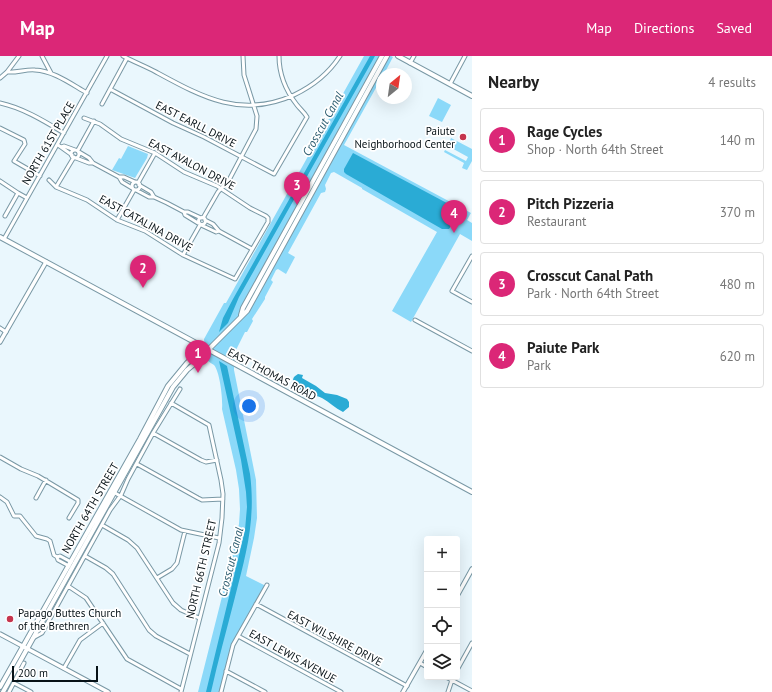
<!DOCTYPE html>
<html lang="en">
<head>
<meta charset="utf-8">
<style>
	:root { --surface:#fff; --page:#f2f2f2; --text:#222; --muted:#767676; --line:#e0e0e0; --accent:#db2777 }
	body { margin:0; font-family:"PT Sans",sans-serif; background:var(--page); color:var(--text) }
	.controls { position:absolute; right:12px; bottom:12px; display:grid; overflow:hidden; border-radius:4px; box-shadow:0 4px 16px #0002 }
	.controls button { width:36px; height:36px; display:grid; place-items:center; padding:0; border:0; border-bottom:1px solid var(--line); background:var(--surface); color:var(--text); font:20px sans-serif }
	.compass { position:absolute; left:376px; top:12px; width:36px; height:36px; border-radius:50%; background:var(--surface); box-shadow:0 4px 16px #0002; rotate:29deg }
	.scale { position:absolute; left:12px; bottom:10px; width:86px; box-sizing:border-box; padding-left:4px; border:2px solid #071217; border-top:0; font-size:11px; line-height:14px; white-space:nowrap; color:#071217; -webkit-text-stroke:3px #fff; paint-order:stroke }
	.you { position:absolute; left:249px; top:350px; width:14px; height:14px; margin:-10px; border:3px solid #fff; border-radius:50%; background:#1a73e8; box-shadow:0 0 0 6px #1a73e833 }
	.badge { display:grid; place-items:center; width:26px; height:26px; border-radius:50%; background:var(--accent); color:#fff; font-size:13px; font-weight:700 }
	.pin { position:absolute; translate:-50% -33px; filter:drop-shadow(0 1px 2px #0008) }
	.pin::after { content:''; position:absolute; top:21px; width:14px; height:12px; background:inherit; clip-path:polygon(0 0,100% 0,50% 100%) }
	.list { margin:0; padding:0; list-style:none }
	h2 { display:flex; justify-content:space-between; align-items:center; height:52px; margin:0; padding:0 16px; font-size:17px }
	h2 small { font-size:13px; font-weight:400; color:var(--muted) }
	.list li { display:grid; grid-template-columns:26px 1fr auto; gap:12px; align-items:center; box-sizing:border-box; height:64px; margin:0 8px 8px; padding:0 8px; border:1px solid var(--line); border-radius:4px }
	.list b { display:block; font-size:15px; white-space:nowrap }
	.list p { margin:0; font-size:13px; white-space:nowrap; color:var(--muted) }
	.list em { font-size:13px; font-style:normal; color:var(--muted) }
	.icon { flex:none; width:22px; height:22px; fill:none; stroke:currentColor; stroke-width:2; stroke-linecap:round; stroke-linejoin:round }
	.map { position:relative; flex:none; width:472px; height:636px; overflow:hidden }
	header { display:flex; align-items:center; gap:24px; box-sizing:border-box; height:56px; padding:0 20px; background:var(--accent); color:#fff }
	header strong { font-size:19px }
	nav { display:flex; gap:22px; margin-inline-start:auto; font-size:14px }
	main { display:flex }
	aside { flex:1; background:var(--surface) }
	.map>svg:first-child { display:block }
	.green { fill:#8bd9f9 }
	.water { fill:#2aabd5 }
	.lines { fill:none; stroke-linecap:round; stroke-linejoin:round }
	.minor-casing { stroke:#7998a5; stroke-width:5 }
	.tertiary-casing { stroke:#7998a5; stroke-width:5.5 }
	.secondary-casing { stroke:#7998a5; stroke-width:6 }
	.minor { stroke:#fff; stroke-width:3 }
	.tertiary { stroke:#fff; stroke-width:3.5 }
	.secondary { stroke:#fff; stroke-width:4 }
	.poi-dot { fill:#c5344d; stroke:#fff; stroke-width:1.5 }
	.labels { text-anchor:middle; stroke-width:3.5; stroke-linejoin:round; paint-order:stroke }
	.street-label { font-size:11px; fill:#071217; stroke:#fff }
	.poi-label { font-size:11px; fill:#071217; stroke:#fff; text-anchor:end }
	.water-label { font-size:12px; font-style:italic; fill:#2d5d70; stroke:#fff }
</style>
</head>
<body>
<header>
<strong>Map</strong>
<nav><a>Map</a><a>Directions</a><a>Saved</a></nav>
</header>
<main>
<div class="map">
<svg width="472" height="636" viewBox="0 0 472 636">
	<rect width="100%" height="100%" fill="#eaf7fd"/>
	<path class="green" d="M364,0H391L393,1L384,18H382V21L344,89L471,157L467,164L472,167V185L460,178L411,266L392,255L437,176L362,133V132L334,116L331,117L325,129L326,133L325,136L321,137L288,197L295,201L286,218L278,213L276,214L271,224L273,226L265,241V243L252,263L253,265L247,276H245L234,298V314L256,424L257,462L254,482L246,520L264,529H267L233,589L221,636H198L232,501L239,468L240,453L239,433L236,414L222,353C223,344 220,316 214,309C211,307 209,306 206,303L204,283L224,247H226Z
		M438,42L451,49L442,66L429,60Z
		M451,82L472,93V105L467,114L462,112L464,107L444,96L445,94L466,105L468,101L448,90Z
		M128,90L148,98L147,102L135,122L112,114L119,102L121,103Z"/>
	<path class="water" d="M370,0H375L239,241L228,267L219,276L223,262L233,243Z
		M353,97L458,153L451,166V170L449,173H442L346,118L344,116V113Z
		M219,305L227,310L250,418C256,464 246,498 235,541C227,573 218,604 211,636H206L241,491L245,474L247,451L246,436L241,404Z
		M298,318L303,319L302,322L316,330L325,337L337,339L347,343L349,346V351L343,356C335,352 329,346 322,342C314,338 293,337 293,325C293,321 295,320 298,318Z"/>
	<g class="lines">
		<defs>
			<path id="minor" d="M42,0L51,17
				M123,0C134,6 145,10 156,16C202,41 241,63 294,39C313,30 329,17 340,0
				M410,7L414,0
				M7,16C17,17 26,13 35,14C54,15 71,28 87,37
				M0,22L7,16L19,0
				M450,28L465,0
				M110,33L173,67L204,81L274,118L307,61C304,56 300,53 297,49C286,35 279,17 279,0
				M0,47C23,52 44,65 64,77
				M102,48L127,2
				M0,72L24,84L25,88L14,105L40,120
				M58,89L72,99
				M61,91L64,90L75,94
				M78,94L94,65
				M71 98a4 4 0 1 1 8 0a4 4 0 1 1-8 0Z
				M79,96L89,102L93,107L119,121L122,126L132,132
				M76,102L89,107H93
				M119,121H124L135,126
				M49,124L56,131L87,144L117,164L145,175L183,199L235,223L268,166V162L266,160L250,152L217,130L184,116L155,97L121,83L100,68L84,62
				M0,125L18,137L5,160
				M132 130a4 4 0 1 1 8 0a4 4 0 1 1-8 0Z
				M138,127L155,97
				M139,129L151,136L154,141
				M56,131L74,101
				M136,134L149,141H154L167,147L184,156L185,159L198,167
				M18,137L27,142
				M184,156H188L201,162
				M198.5 165a3.5 3.5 0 1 1 7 0a3.5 3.5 0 1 1-7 0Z
				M203,162L218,136L229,124L256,73L257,60L244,19L243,0
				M117,164L134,134
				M205,164L213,168L219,175
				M201,169L216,176L219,175L252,193
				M4,183L107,0
				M183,199L200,169
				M472,200L452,235L472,246
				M415,264L472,295
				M0,272L6,276
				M171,347L209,369L221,424L223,438L222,462L219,487L181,636
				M153,377L201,404L206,406L217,404
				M0,401L21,413L38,420L78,444V447L69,462
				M137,408L198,442L202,444L223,443
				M115,437L181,474L219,482
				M0,441L7,446L14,460H20L36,480L47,483L50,485L54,499L57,501L60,500L71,506
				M36,442L46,424
				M102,469L128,484L137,492L173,547L181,554L199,562
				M85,500L106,512L113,518L149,574L156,580L190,598
				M57,501L58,504L69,510
				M157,522L172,513L177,507L185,475
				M68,530L86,542L127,603L181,633
				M256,548L407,630
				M238,580L341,636
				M33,582L42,577L110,454L121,439L128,423L153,377L180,333
				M420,607L427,611
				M64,612L80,584L103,567
				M457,614L472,587
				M226,615L265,636
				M446,621L472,635
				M14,627L31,636
				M9,636L24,607
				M221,636L233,589L267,529
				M448,636L453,621"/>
			<path id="tertiary" d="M0,286L46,206
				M457,540L472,513
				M0,578L108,636
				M403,636L427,594"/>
			<path id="secondary" d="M398,0L472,40
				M0,181L472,436
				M241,259L243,252L382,0
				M0,631L140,383L168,330L187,307L199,296L208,294
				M3,636L173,331L187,314L205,299L208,294L247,255L387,0"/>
		</defs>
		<use href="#minor" class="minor-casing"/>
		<use href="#tertiary" class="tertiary-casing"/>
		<use href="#secondary" class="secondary-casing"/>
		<use href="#minor" class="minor"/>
		<use href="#tertiary" class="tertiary"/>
		<use href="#secondary" class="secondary"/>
	</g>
	<g class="poi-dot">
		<circle cx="463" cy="81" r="4"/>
		<circle cx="10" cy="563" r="4"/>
	</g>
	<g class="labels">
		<g class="street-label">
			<text transform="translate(196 68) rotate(27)" y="4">EAST EARLL DRIVE</text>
			<text transform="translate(48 87) rotate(-60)" y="4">NORTH 61ST PLACE</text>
			<text transform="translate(192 108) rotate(28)" y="4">EAST AVALON DRIVE</text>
			<text transform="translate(146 167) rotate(29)" y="4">EAST CATALINA DRIVE</text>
			<text transform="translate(272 318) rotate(28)" y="4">EAST THOMAS ROAD</text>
			<text transform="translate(90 452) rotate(-60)" y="4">NORTH 64TH STREET</text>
			<text transform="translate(201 513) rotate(-77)" y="4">NORTH 66TH STREET</text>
			<text transform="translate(335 582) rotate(28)" y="4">EAST WILSHIRE DRIVE</text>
			<text transform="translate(293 600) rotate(29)" y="4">EAST LEWIS AVENUE</text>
		</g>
		<g class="poi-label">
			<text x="455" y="79">Paiute<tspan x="455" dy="13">Neighborhood Center</tspan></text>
			<text x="18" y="561" text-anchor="start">Papago Buttes Church<tspan x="18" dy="13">of the Brethren</tspan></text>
		</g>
		<g class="water-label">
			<text transform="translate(323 68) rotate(-61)" y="4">Crosscut Canal</text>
			<text transform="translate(231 506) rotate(-76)" y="4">Crosscut Canal</text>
		</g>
	</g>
</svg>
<div class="controls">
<button>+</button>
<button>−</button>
<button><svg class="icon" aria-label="locate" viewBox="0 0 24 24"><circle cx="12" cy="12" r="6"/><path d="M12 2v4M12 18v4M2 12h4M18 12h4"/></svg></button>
<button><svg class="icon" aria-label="layers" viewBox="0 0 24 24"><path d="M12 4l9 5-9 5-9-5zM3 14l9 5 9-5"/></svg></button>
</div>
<svg class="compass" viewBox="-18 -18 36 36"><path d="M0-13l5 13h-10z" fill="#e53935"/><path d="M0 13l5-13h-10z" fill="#767676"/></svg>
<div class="scale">200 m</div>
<div class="you"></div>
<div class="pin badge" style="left:198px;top:317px">1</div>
<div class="pin badge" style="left:143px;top:232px">2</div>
<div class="pin badge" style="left:297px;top:149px">3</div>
<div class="pin badge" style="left:454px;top:177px">4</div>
</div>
<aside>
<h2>Nearby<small>4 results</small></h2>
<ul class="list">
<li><span class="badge">1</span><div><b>Rage Cycles</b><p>Shop · North 64th Street</p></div><em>140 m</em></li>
<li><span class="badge">2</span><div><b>Pitch Pizzeria</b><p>Restaurant</p></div><em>370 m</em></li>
<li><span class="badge">3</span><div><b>Crosscut Canal Path</b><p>Park · North 64th Street</p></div><em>480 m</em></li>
<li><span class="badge">4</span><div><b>Paiute Park</b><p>Park</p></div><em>620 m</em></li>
</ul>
</aside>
</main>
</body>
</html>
